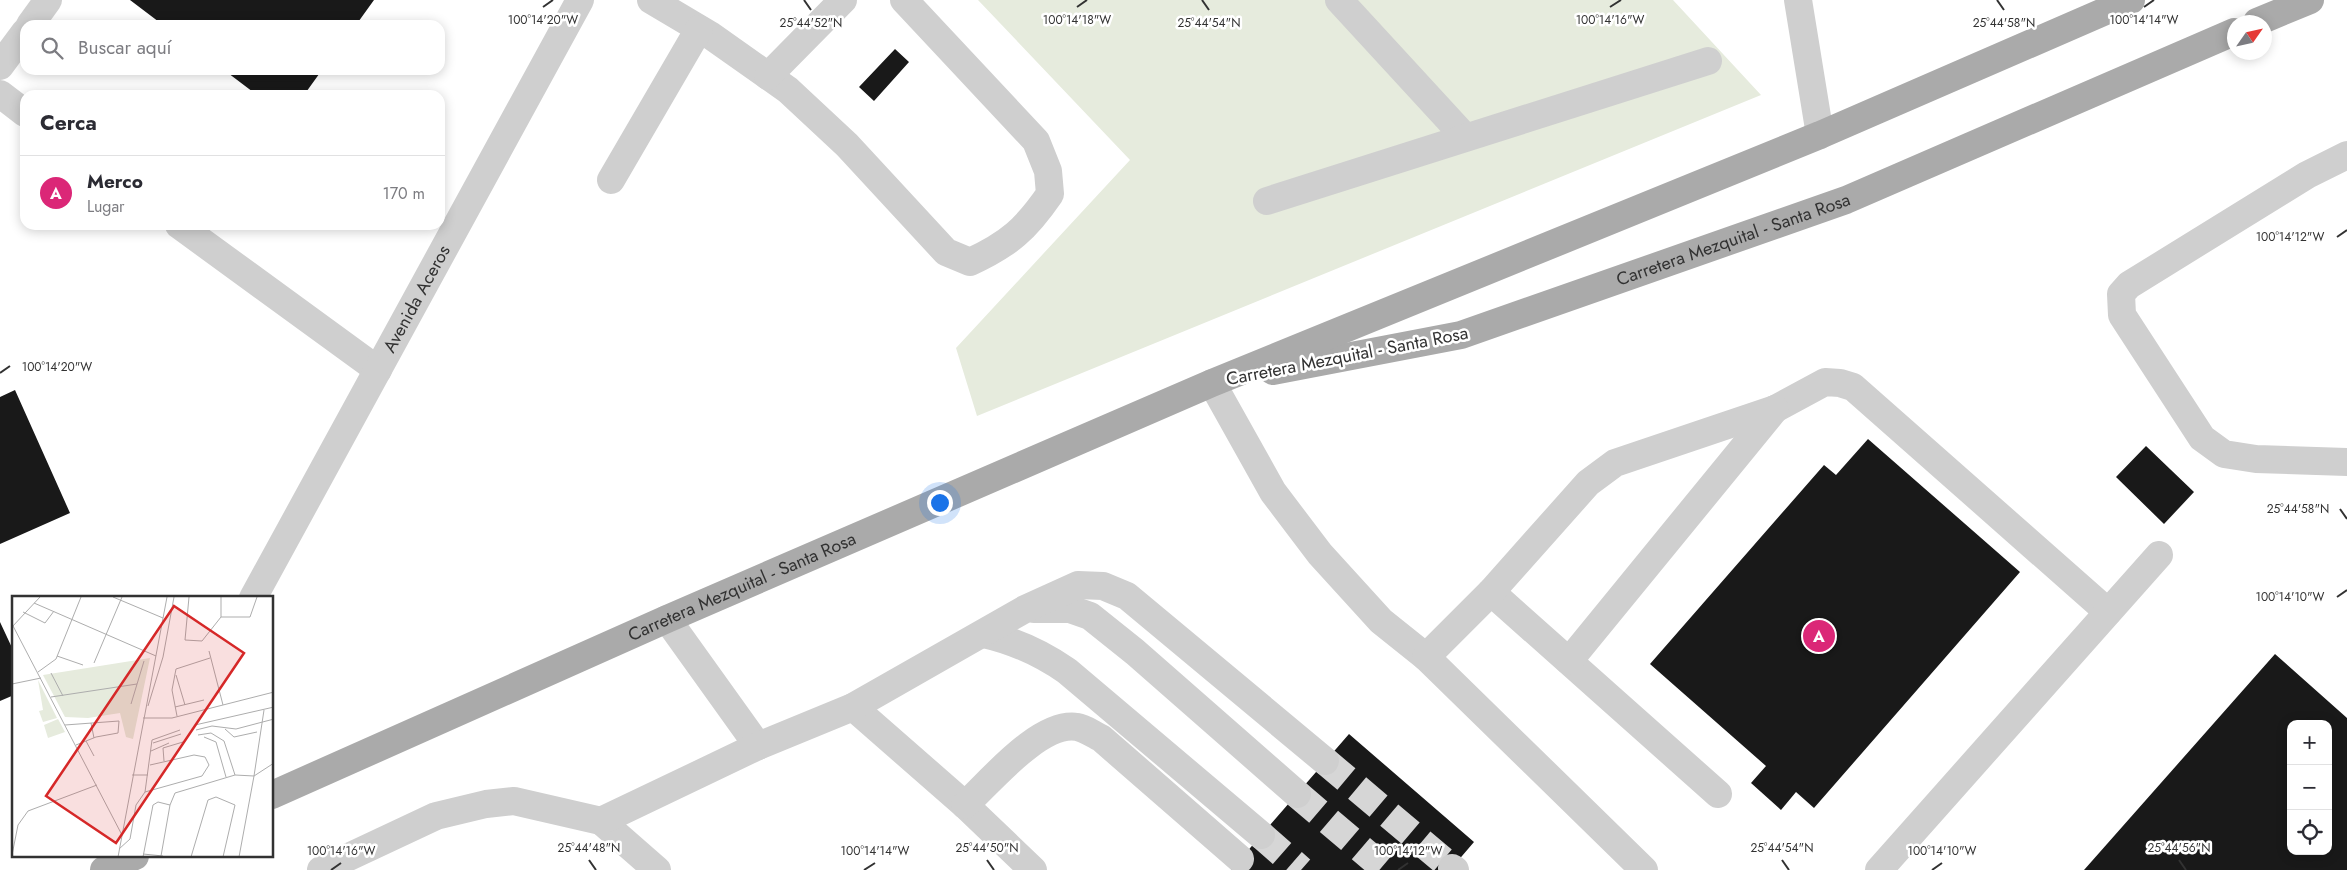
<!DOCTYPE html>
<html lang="es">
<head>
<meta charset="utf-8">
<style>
	:root { --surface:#fff; --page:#f7f7f7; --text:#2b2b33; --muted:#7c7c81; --line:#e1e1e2; --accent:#db2777 }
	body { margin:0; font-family:Jost,sans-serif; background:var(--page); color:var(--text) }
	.controls { position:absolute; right:15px; bottom:15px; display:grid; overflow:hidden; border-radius:10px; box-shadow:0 2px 12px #0003 }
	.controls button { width:45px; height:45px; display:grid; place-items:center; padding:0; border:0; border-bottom:1px solid var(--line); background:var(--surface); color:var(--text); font:25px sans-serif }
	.compass { position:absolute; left:2227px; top:15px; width:45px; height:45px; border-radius:50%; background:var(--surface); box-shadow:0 2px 12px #0003; rotate:56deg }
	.you { position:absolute; left:939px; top:502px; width:18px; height:18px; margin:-12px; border:4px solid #fff; border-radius:50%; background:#1a73e8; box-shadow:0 0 0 8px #1a73e833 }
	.badge { display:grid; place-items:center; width:32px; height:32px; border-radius:50%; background:var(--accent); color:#fff; font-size:16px; font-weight:700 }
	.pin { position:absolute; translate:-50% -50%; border:2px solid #fff; box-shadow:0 1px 5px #0006 }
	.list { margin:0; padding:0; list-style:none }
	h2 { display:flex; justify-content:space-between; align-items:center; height:65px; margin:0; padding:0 20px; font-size:21px }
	h2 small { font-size:16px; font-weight:400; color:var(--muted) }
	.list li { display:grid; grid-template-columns:32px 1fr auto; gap:15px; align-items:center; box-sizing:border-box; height:75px; padding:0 20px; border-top:1px solid var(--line) }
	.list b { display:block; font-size:19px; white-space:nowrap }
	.list p { margin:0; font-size:16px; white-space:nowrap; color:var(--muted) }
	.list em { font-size:16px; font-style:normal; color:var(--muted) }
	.icon { flex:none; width:28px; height:28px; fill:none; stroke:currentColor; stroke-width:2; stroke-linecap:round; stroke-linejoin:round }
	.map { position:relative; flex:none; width:2347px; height:870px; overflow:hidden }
	.search { position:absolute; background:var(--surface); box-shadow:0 2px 12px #0003; left:20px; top:20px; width:425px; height:55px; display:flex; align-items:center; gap:12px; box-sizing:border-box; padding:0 18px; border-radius:15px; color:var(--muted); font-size:19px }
	.panel { position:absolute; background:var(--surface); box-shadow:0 2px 12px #0003; left:20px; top:90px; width:425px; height:140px; border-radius:15px }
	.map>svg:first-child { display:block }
	.green { fill:#e6ebdd }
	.building { fill:#191919; fill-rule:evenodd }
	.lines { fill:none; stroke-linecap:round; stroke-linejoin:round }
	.minor-tunnel { stroke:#d6d6d6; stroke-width:28; stroke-dasharray:28 14; stroke-linecap:butt }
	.minor { stroke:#cfcfcf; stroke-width:28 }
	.major { stroke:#aaa; stroke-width:28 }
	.ticks { fill:none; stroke:#323232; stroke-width:2 }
	.labels { text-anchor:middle; stroke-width:5; stroke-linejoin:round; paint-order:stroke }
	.street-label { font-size:18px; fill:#323232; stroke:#fff }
	.inset-road { fill:none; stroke:#adadad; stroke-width:1 }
	.view { fill:#d62828; fill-opacity:0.15; stroke:#d62828; stroke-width:2.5 }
	.inset-edge { fill:none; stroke:#323232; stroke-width:2.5 }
	.ticks-label { font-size:12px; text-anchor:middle; fill:#323232; stroke:#fff; stroke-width:5; stroke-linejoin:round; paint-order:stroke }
</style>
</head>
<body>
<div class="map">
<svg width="2347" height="870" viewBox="0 0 2347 870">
	<rect width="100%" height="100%" fill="#fff"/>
	<path class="green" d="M978,0H1673L1761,95L977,416L956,348L1130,160Z"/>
	<path class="building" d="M130,0H374L356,25H163Z
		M895,49L909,62L874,101L859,87Z
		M224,70H322L304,95H257Z
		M15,390L70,513L0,544V397Z
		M1868,439L2020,572L1814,808L1796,792L1781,810L1751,783L1766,766L1650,664L1824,465L1836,475Z
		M2146,446L2194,492L2164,524L2116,477Z
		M0,622L14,652V695L0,701Z
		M2275,654L2347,718V870H2084ZM2291,724H2328V851H2291Z
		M1349,734L1474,842L1450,870H1231Z"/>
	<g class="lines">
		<path class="minor-tunnel" d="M1325,761L1452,868
			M1297,794L1386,870
			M1261,835L1301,870"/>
		<g class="minor">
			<path d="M651,0L710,35L788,90L847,145L946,252L970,262C1009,244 1026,229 1050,194L1048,171L1036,141L904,0"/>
			<path d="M1339,0L1465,137"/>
			<path d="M1798,0L1820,135"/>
			<path d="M30,25L48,0"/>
			<path d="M0,66L25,32"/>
			<path d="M768,76L843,0"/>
			<path d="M0,94L25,113"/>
			<path d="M2347,155L2307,175L2129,285L2121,294L2122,315L2202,438L2224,454L2256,459L2347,462"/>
			<path d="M611,180L699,29"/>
			<path d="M1267,201L1708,61"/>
			<path d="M179,225L378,370"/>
			<path d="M1212,383L1273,492L1320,554L1381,621L1426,657L1644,870"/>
			<path d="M1491,592L1718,794"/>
			<path id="s1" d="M253,598L580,0"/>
			<path d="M1034,609H1070L1090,616L1135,652L1297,794"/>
			<path d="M667,619L758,746"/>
			<path d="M984,634C1015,641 1041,653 1067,671L1261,835"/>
			<path d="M1426,657L1491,592L1588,483L1615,463L1775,409L1825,382L1840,383L1853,387L2108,612"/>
			<path d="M1569,661L1775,409"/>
			<path d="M853,707L965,805L1033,870"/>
			<path d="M965,805C990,782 1040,721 1077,727C1085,728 1094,735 1101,738L1240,859"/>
			<path d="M601,821L657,870"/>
			<path d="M1452,868L1455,870"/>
			<path d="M321,870L436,816L486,804L514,801L601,821L758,746L853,707L1025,609L1078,585L1103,586L1127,596L1325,761"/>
			<path d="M1879,870L2159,555"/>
		</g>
		<g class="major">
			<path d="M2257,22L2310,0"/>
			<path id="s2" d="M1273,371L1461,335L1846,200L2234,32"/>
			<path id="s3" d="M272,795L667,619L1212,383L1820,135L2131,0"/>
			<path d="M104,870L135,856"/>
		</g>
	</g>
	<path class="ticks" d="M804,0L811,10M1202,0L1209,10M1997,0L2004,10M543,7L553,0M1077,7L1087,0M1610,7L1621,0M2144,7L2154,0M2337,237L2347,230M0,373L10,366M2340,509L2347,519M2337,597L2347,590M589,860L596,870M987,860L994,870M1782,860L1789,870M2179,860L2186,870M331,870L341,863M864,870L875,863M1398,870L1408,863M1932,870L1942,863"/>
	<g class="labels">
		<g class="street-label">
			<text dy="6" stroke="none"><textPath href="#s2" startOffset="480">Carretera Mezquital - Santa Rosa</textPath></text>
			<text dy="6" stroke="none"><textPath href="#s1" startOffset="341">Avenida Aceros</textPath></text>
			<text transform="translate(1347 356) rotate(-11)" y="6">Carretera Mezquital - Santa Rosa</text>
			<text dy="6" stroke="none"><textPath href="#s3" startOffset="514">Carretera Mezquital - Santa Rosa</textPath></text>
		</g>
	</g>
	<g transform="translate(12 596)">
		<rect width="261" height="261" fill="#fff"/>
		<path d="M138,62L121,143L114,141L108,117L76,122L53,121L31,79ZM26,84L45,122L31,126L27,115L31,114ZM46,123L53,136L36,142L32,129Z" fill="#e6ebdd"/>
		<path class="inset-road" d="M101,1L151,22M177,1L173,44L190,45L209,21V1M22,7L144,60M11,16L33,27L42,15M209,21H238L245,1M0,28L110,239M0,31L28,1M197,55L211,109M45,60L71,69M82,67L110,1M26,76L44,63L69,1M39,77L51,100M164,79L173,109M0,88L29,82M39,101L125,88M119,108L132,65M136,110L151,61L162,1M163,111L192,104M165,120L160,94L164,73L198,62M131,122H160L262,96M79,127L82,142M53,129L107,125L106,137L84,141L64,149M183,129L262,111M213,133L222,141L245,136M184,134L200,130L224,133L262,123M186,139L199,137L212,145L223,179M192,141L204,146L214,181M74,145L82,160M141,147L169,138M139,155L157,147M152,165L151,152L171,146M120,179H136M133,196L190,180L197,169L193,161L182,159L138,169M107,253L118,243L124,209L133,196L140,144L168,134M131,258L151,260M0,259L6,229L16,215L85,189M149,260L158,209L163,197L223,179L242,180L252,114M106,261L155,1M131,261L141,209L146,206L158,209M179,261L196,204L204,201L223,209L211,261M227,261L242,180L262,167"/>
		<path class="view" d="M162,10L232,57L104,247L34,200Z"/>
		<rect width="261" height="261" class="inset-edge"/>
	</g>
	<g class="ticks-label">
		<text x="543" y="24">100°14'20"W</text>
		<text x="1077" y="24">100°14'18"W</text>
		<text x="1610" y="24">100°14'16"W</text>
		<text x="2144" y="24">100°14'14"W</text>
		<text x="811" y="27">25°44'52"N</text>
		<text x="1209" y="27">25°44'54"N</text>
		<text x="2004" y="27">25°44'58"N</text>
		<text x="2290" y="241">100°14'12"W</text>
		<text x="57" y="371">100°14'20"W</text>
		<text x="2298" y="513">25°44'58"N</text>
		<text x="2290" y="601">100°14'10"W</text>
		<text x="589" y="852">25°44'48"N</text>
		<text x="987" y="852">25°44'50"N</text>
		<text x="1782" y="852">25°44'54"N</text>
		<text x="2179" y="852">25°44'56"N</text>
		<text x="341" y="855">100°14'16"W</text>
		<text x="875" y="855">100°14'14"W</text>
		<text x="1408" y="855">100°14'12"W</text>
		<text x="1942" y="855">100°14'10"W</text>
	</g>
</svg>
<div class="controls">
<button>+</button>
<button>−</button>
<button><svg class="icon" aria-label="locate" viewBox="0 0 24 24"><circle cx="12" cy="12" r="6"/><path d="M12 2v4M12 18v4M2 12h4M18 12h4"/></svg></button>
</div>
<svg class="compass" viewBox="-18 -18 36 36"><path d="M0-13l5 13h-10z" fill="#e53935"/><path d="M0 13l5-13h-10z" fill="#7c7c81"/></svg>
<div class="you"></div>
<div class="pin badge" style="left:1819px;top:636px">A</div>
<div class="search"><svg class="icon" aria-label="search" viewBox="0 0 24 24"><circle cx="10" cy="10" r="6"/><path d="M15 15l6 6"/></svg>Buscar aquí</div>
<section class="panel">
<h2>Cerca<small></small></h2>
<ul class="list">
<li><span class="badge">A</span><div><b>Merco</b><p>Lugar</p></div><em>170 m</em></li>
</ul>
</section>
</div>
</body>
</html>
